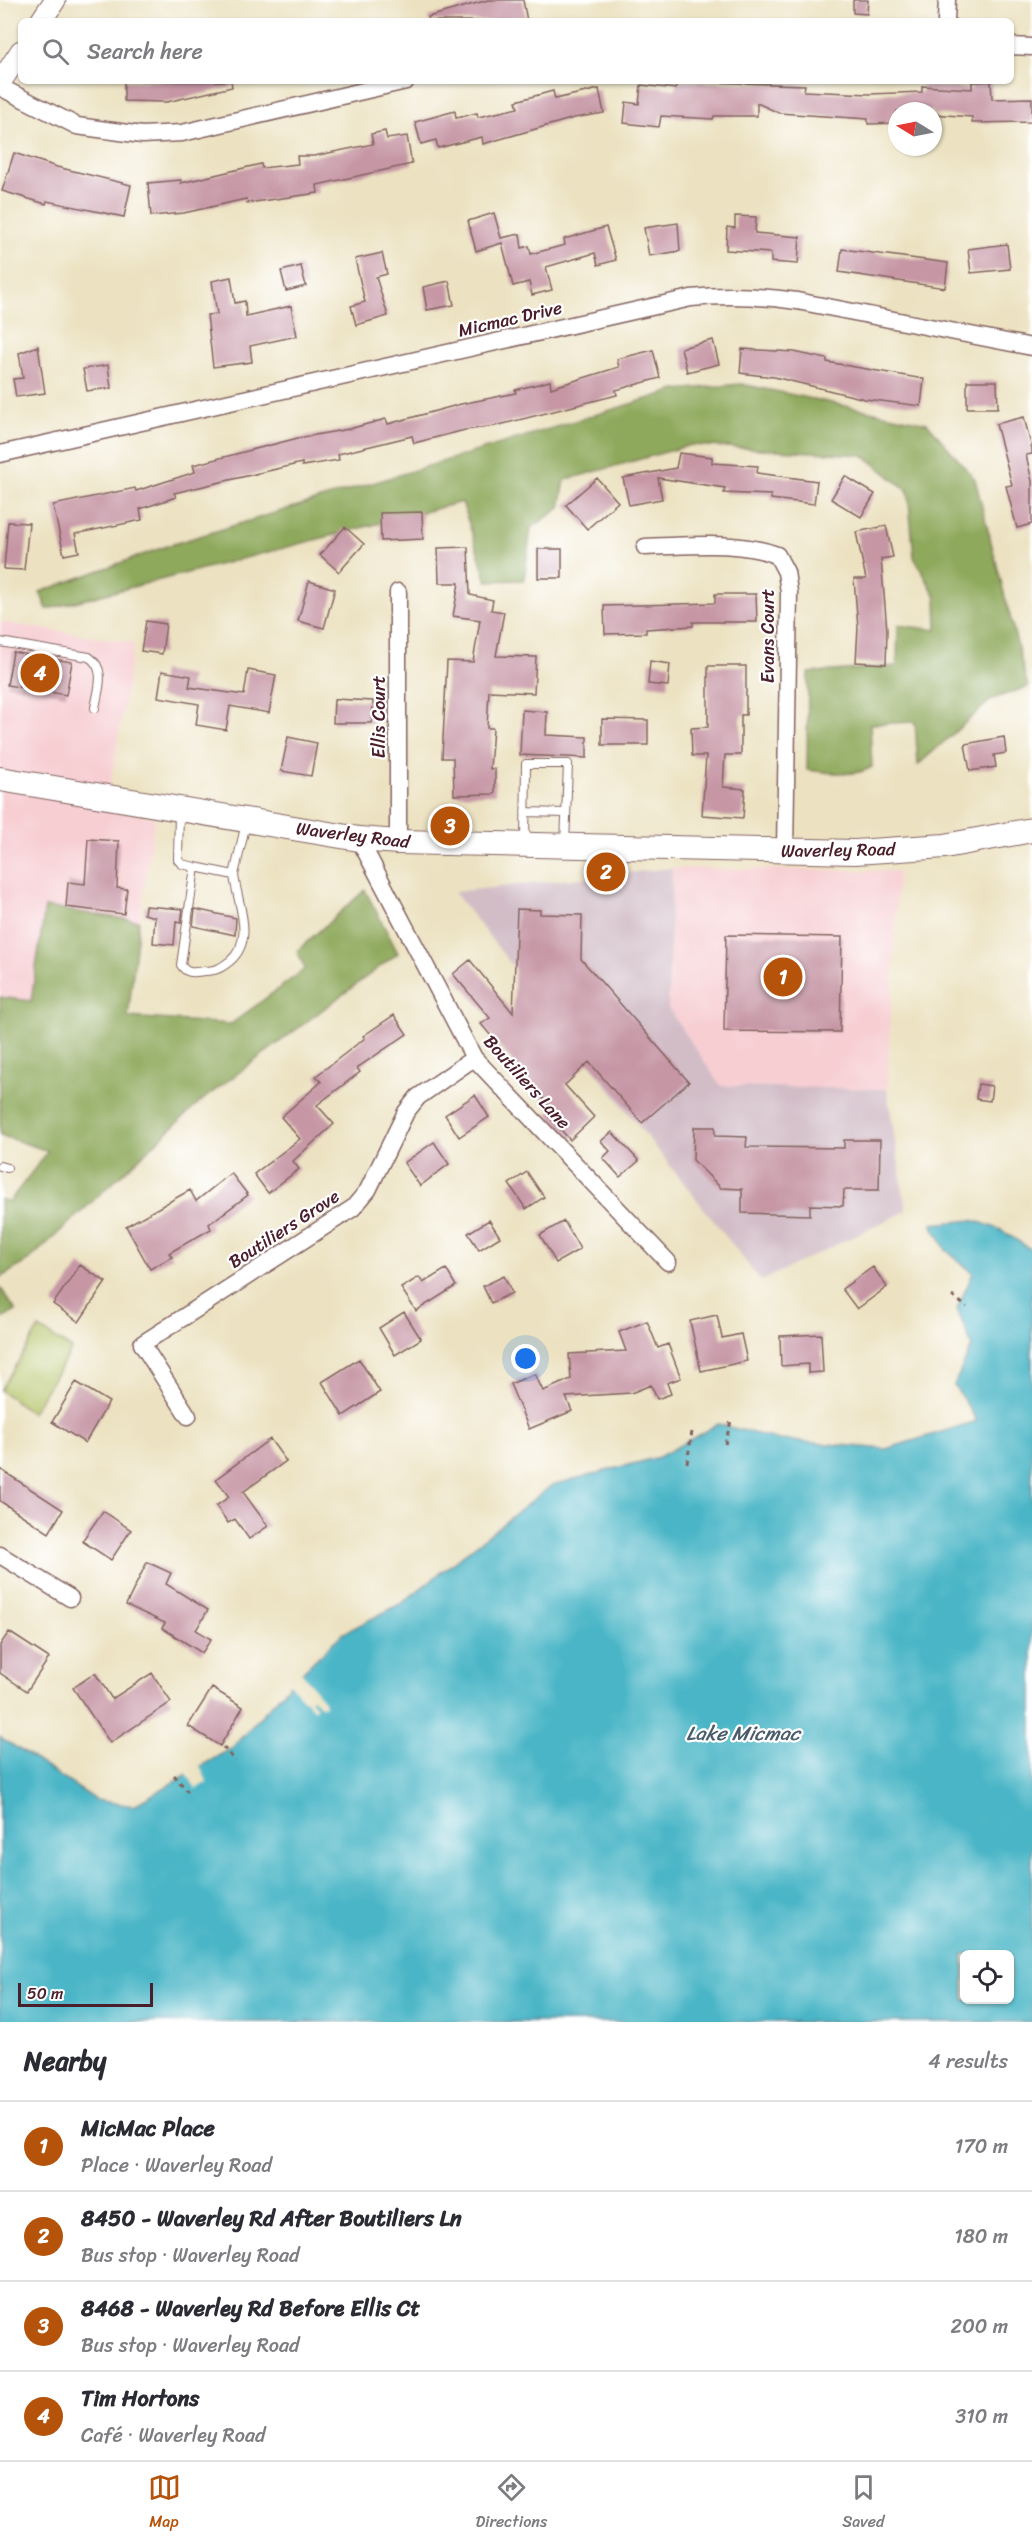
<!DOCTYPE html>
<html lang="en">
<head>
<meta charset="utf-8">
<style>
	:root { --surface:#fff; --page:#f7f7f7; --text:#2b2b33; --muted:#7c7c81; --line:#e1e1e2; --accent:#b45309 }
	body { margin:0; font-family:Sriracha,sans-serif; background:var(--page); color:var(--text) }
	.controls { position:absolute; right:18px; bottom:18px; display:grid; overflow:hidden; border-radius:9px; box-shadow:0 2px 4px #0004 }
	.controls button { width:54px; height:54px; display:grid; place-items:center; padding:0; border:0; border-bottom:2px solid var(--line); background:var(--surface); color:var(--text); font:30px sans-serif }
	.compass { position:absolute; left:888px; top:102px; width:54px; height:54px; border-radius:50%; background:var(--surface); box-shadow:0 2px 4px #0004; rotate:280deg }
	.scale { position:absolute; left:18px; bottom:15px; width:135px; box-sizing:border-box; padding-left:6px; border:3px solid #4a1f2b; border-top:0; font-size:16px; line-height:21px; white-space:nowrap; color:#4a1f2b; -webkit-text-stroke:4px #fff; paint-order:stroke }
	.you { position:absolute; left:526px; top:1359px; width:21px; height:21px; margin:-15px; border:4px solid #fff; border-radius:50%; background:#1a73e8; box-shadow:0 0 0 9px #1a73e833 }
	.badge { display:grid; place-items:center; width:39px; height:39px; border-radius:50%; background:var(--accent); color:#fff; font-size:20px; font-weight:700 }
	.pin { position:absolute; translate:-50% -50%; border:3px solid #fff; box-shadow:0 2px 6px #0006 }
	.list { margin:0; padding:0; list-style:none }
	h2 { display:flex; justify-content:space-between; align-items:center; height:78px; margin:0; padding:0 24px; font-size:26px }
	h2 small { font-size:20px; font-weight:400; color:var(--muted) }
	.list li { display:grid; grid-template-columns:39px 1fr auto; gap:18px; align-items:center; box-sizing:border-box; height:90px; padding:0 24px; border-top:2px solid var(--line) }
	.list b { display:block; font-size:22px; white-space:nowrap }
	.list p { margin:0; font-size:20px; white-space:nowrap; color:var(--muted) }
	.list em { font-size:20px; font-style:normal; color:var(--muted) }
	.icon { flex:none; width:33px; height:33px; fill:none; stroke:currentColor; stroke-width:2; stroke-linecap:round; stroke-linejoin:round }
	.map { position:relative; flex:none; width:1032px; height:2022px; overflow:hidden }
	.search { position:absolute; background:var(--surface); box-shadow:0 2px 4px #0004; left:18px; right:18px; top:18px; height:66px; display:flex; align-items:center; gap:15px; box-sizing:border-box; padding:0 21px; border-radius:9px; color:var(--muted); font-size:22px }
	.sheet { height:438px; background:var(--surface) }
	nav { display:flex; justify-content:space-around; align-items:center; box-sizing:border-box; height:84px; border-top:2px solid var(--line); background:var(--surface); font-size:16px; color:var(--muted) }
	nav a { display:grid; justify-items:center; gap:3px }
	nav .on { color:var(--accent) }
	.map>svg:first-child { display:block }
	.built { fill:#f7cfd3 }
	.industrial { fill:#d2bdc7 }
	.green { fill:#b3c366; stroke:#7e7148; stroke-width:1.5 }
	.forest { fill:#8ea95b; stroke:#6c6443; stroke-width:1.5 }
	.water { fill:#49b5c6; stroke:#4a6a78; stroke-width:1.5; fill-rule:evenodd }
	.pier { fill:#ece2c1 }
	.building { fill:#c696a5 }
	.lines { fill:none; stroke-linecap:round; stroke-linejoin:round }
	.service-casing { stroke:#836360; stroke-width:10 }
	.minor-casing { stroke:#836360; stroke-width:19 }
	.tertiary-casing { stroke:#836360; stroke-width:23 }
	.secondary-casing { stroke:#836360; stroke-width:26 }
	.path { stroke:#836360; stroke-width:3; stroke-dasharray:4.5 4.5; stroke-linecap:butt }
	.service { stroke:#fff; stroke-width:8 }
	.minor { stroke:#fff; stroke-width:16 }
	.tertiary { stroke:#fff; stroke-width:21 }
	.secondary { stroke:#fff; stroke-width:24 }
	.labels { text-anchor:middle; stroke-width:4.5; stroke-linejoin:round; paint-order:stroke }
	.street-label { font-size:18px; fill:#4a1f2b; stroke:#fff }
	.water-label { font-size:20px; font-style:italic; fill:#4a5b69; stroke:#fff }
</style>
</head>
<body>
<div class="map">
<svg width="1032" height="2022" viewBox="0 0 1032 2022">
	<rect width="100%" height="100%" fill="#fff"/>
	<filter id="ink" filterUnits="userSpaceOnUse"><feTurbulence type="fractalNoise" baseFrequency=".0167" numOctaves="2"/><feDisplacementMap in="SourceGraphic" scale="12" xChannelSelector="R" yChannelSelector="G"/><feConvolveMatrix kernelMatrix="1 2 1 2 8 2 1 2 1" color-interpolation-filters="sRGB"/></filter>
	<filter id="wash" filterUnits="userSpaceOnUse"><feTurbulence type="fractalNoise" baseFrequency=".008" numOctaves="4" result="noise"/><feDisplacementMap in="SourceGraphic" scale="24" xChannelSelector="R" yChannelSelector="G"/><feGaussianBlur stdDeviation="1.35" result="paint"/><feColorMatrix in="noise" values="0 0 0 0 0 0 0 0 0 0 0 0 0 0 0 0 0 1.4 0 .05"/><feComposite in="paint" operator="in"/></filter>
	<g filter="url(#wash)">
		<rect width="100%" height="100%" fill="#ece2c1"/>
		<path class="built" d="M0,622L134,643L106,810L155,817L139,921L45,907L31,1002L0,997Z
			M672,868L898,871L887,1089L721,1087L668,1008Z"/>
		<path class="industrial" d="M672,868L668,1008L721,1086L887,1089L906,1211L761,1281L454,892Z"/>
		<path class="green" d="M39,1328L72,1349L32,1413L0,1390Z"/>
		<path class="forest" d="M741,384L927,423L975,479L1028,687L992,699L918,765L915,722L870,724L872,767C854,778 827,772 807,770L808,673L897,666L898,625L937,630L936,597L914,557L908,491L863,455L691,445L565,480L560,508L531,528L524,580L487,581L462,502L47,609L40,592L167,546L676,390Z
			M365,890L398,953L201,1101L28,1261L0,1278V1199L9,1202L48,1151L0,1135V997L31,1001L45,907L139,921L128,1017L231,1024L305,969L297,951Z
			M0,1287L16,1311L0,1320Z"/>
		<path class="water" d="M973,1220L999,1229L1032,1250V2022H0V1737L96,1800L133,1806L232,1748L291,1683L342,1634L402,1603L552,1485L659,1457L718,1424L780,1440L886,1449L977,1421L954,1385L972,1346L957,1309L973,1273L946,1250L932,1224ZM964,1954H1010V2000H964Z"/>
		<path class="pier" d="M300,1670L324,1701L325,1705L322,1706L312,1698L310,1700L317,1706L314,1710L288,1682Z
			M199,1763L207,1782L196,1789L186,1772Z"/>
		<g id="blocks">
			<path class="building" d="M488,0H523L527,21H429L428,17Z
				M853,0H868L867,14L853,13Z
				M124,81H231L232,87L167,102L124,101Z
				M676,81L805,85L804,91L870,94L922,92V86L972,89V82L991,81L992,99L1032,98V122L972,123V117L933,114V111H897V123L868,124V119L779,113L757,103V116H714L713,119L661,116L659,127L624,123L626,102L639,104L641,85L676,89Z
				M599,89L604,113L574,118L483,144L482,137L438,148L436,140L421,144L415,122L455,111L456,118L477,113L478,117L518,108L516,101L553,91L555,99Z
				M385,131L387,139L407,136L412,164L317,185L318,193L247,203L246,199L184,213L151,216L148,183L181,180V183L261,164L262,168L298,164L297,156H314L373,144L371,134Z
				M14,153L57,167L131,185L124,217L47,201L46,204L2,191Z
				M494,213L501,238L520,234L522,248L529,246L531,254L565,245L564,239L606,227L616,260L598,265L595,253L546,267L552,290L532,295L529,282L513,286L502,243L476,251L468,221Z
				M735,216L756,217L755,233L800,237L798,264L771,262V253L726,250L727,227L735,228Z
				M678,223L680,251L649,256L644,228Z
				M1007,244L1010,269L971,273L968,249Z
				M842,249L948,263L945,288L839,272Z
				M382,253L387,274L376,277L388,316L356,325L351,306L365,302L355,259Z
				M301,266L306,286L286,291L281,271Z
				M231,277L235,303L245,301L246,316L291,306L297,336L250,346L252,362L213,367L207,315L217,314L212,281Z
				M449,281L454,305L427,310L423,287Z
				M713,340L719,364L687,372L681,348Z
				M38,346L45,393L16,397L13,379L23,378L19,353Z
				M742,349L794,352L827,359V362L924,379L921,406L865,399L774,377L740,373Z
				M653,350L660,378L616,390L617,395L495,426L465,430L414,443L412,436L338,454L339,460L302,466V463L174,493L176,497L140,509L142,520L75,534L79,552L64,555L53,505L135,488L136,491L195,472L193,465L298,438L349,429L386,419L388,424L461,404L516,393L515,390L550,381L551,388L619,367L617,359Z
				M108,365L111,388L87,391L83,369Z
				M967,381H997L998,408H967Z
				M1024,417L1032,449V454L1026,455L1032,481V524L1017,528L1006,486L1012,485L996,424Z
				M679,453L712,457V463L758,466L757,473L817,481L814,504L771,499V495L724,493L725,488L658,478L662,499L629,505L623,478L676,468Z
				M845,476L875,494L861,517L831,499Z
				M597,478L618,502L587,529L566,505Z
				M422,512L423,539L381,541L380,513Z
				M8,522L29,523L24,570L4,569Z
				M886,526L893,557L881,559L887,630L886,664L856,662L858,627L854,579H866L856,532Z
				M345,527L364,544L339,572L320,555Z
				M468,547L470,595L493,600L491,610L504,612L496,656L536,657L534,693L489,691L487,728H493L490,769H495V794L454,795L453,758H442L447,661L473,662L480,620L453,616L459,583H439L438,548Z
				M538,549H562V578H538Z
				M309,581L335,589L324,628L298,621Z
				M715,594H756L757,622H693V626L646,629V633L605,634L604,606L715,603Z
				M146,621L166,624L162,654L141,651Z
				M13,652L72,662L66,695L7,685Z
				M650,661L670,664L668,686L648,684Z
				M708,666H746V715H741V755H725L723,787L745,789L743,818L702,815L706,756H692L691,728L708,727Z
				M248,670L276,675L269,713L230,706L226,730L196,725L199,704L158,697L162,671L191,676L189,687L244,695Z
				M334,699L373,701L372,723H333Z
				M522,710L547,712L546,735L587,737V758L520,755Z
				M602,719L648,720V745H602Z
				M288,737L317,743L311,776L281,771Z
				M1004,737L1006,753L994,755L996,767L970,771L965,744Z
				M88,839L119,841L117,888L127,889L124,914L66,907L68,882L85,884Z
				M145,906L183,909L181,923L176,922L174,945L153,943L155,917L144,914Z
				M195,909L236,918L235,935L193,926Z
				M517,909L540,910V914L582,915L581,959L689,1082L642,1123L589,1062L565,1085L594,1117L570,1140L547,1114L552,1109L481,1024L490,1018L453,974L470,960L513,1013Z
				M726,935L842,937L840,1032L724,1031Z
				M394,1015L407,1034L357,1068L360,1072L317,1105L334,1124L293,1161L299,1169L268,1193L254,1174L300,1139L281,1117L321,1082L316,1076L365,1038L363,1036Z
				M978,1084L992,1086L990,1101L976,1099Z
				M475,1095L489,1117L459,1137L445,1115Z
				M694,1127H715V1136L747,1137L746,1147L844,1148V1140H880L879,1190H844L843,1206L810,1205V1215L742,1213V1189L721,1188L693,1160Z
				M612,1132L639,1161L620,1177L603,1158L610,1151L601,1141Z
				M434,1142L449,1164L420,1186L404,1163Z
				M527,1172L544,1197L526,1209L509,1184Z
				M231,1173L248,1195L209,1224L211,1229L169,1253L172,1257L150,1269L126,1226L190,1190L196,1201Z
				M489,1220L500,1237L479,1250L468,1233Z
				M564,1221L580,1249L556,1263L540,1235Z
				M80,1265L106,1282L79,1322L53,1304Z
				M873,1267L887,1287L857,1309L842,1289Z
				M446,1269L456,1286L416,1311L401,1288L419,1277L423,1283Z
				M504,1276L512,1293L491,1303L483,1286Z
				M404,1312L421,1339L395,1355L379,1328Z
				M717,1315L722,1338L741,1334L747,1361L701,1371L690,1321Z
				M647,1321L658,1348L668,1344L681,1378L667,1383L671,1394L657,1399L651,1385L631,1393L566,1397L572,1411L529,1429L510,1384L535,1374L543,1391L571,1379L569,1354L626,1351L619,1332Z
				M821,1334L823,1372L808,1373V1364L781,1366L780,1336Z
				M359,1359L380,1392L343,1416L322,1382Z
				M76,1382L109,1402L85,1443L52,1422Z
				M270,1439L286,1461L243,1492L268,1526L249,1539L235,1519L228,1523L216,1506L229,1497L216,1479Z
				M0,1469L63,1510L49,1533L0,1501Z
				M103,1511L131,1530L111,1560L82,1541Z
				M147,1562L171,1573L166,1584L208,1610L196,1630L211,1639L202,1653L162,1628L165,1623L126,1605Z
				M9,1632L49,1658L27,1691L0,1673V1645Z
				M95,1673L112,1699L152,1673L171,1702L110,1743L73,1688Z
				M212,1688L243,1707L220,1746L188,1726Z"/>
		</g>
	</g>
	<g filter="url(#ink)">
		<use href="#blocks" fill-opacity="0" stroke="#836360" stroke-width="1.5"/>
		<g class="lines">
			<defs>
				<path id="service" d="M0,642L89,657C107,669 98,690 95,708
					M179,812L178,860L182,864L195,867L181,965C187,975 195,972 205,971C216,971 221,968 230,961C256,939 237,903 234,875
					M525,812L566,813
					M525,842L526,764H568L565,845
					M195,867L234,875L246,823
					M0,1166L7,1168"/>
				<path id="minor" d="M946,21L947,0
					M1011,46L1032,47
					M0,87L77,126L142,135L182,133L406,81
					M0,454L691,298C728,294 761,296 797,301L1032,347
					M645,547C689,546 736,540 777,555L786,572L789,592L785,852
					M359,839L474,1058L668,1262
					M398,842V592
					M188,1416L142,1344L353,1208L368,1190L406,1112L418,1097L474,1058
					M0,1555L70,1598"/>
				<path id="tertiary" d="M41,21L55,0
					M0,83L21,51"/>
				<path id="secondary" d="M0,779L359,839L398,842L855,852L945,846L1032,830"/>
			</defs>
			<use href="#service" class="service-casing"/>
			<use href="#minor" class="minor-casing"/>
			<use href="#tertiary" class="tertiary-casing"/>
			<use href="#secondary" class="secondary-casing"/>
			<path class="path" d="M952,1296L967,1307
				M725,1444L731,1421
				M687,1463L692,1432
				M223,1747L235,1761
				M174,1775L188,1792"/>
			<use href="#service" class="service"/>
			<use href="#minor" class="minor"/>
			<use href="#tertiary" class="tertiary"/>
			<use href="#secondary" class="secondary"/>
		</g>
	</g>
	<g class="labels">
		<g class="street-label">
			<text transform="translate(510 319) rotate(-13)" y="6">Micmac Drive</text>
			<text transform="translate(768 636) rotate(-90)" y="6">Evans Court</text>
			<text transform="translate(379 717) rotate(-90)" y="6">Ellis Court</text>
			<text transform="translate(353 835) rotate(7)" y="6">Waverley Road</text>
			<text transform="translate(838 850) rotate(-1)" y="6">Waverley Road</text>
			<text transform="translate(527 1082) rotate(48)" y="6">Boutiliers Lane</text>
			<text transform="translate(284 1229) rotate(-33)" y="6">Boutiliers Grove</text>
		</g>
		<g class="water-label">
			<text x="743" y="1740">Lake Micmac</text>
		</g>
	</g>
</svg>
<div class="controls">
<button><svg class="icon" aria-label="locate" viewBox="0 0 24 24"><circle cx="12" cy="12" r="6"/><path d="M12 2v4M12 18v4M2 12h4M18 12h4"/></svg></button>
</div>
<svg class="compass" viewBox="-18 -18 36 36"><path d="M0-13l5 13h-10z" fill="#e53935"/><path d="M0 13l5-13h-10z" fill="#7c7c81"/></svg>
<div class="scale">50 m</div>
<div class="you"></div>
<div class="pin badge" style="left:783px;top:977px">1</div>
<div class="pin badge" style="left:606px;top:872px">2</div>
<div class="pin badge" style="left:450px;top:826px">3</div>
<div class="pin badge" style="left:40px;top:673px">4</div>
<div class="search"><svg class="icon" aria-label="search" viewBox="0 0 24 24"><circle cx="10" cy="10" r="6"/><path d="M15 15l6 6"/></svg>Search here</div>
</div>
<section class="sheet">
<h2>Nearby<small>4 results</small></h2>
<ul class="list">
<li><span class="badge">1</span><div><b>MicMac Place</b><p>Place · Waverley Road</p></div><em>170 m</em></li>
<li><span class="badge">2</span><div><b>8450 - Waverley Rd After Boutiliers Ln</b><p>Bus stop · Waverley Road</p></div><em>180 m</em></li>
<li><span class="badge">3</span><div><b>8468 - Waverley Rd Before Ellis Ct</b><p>Bus stop · Waverley Road</p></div><em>200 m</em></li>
<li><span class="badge">4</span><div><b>Tim Hortons</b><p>Café · Waverley Road</p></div><em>310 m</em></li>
</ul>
</section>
<nav>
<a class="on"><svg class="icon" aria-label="map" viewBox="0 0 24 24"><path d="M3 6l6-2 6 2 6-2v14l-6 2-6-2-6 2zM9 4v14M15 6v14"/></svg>Map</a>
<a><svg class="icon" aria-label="directions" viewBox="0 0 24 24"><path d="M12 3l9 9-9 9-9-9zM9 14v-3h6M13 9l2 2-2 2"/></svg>Directions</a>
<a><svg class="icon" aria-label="saved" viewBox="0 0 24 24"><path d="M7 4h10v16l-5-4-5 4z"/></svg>Saved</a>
</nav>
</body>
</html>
